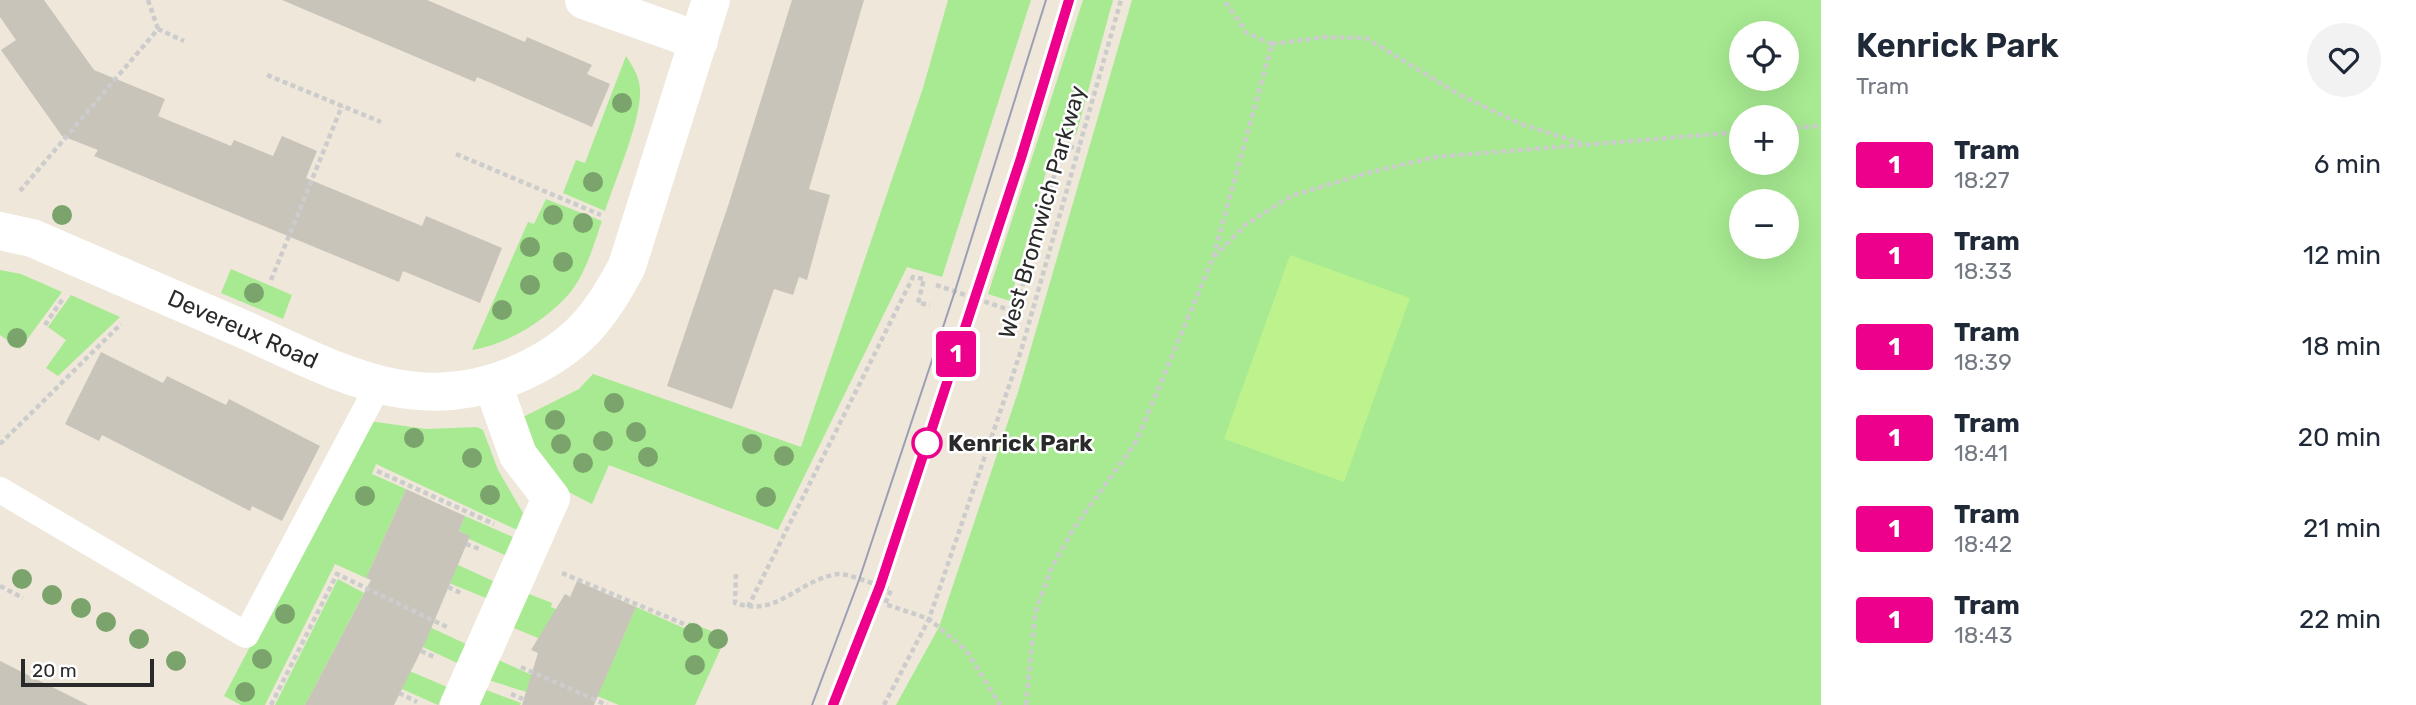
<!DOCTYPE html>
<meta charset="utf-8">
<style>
:root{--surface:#fff;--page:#f2f2f3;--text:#1f2937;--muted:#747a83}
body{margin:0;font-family:Rubik,sans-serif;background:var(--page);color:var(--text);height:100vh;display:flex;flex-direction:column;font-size:26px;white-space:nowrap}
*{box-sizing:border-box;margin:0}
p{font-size:23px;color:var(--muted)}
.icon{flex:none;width:38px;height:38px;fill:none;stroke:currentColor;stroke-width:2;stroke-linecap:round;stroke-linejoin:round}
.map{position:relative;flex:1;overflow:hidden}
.drawer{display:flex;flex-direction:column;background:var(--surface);width:595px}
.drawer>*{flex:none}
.badge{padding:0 14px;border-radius:5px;font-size:24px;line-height:46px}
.fabs{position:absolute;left:1729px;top:21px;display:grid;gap:14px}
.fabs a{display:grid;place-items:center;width:70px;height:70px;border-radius:50%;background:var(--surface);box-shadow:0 7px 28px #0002;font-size:35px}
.scale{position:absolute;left:21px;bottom:18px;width:133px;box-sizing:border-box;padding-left:7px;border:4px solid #2a2a2a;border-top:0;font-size:19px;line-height:24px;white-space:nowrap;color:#2a2a2a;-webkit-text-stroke:5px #fff;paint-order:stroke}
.map>.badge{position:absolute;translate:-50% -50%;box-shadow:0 0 0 4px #fff}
.round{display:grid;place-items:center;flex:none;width:74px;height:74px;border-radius:37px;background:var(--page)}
.head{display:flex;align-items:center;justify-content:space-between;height:119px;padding:0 35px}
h1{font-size:33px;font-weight:600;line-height:52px}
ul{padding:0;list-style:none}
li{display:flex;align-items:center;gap:21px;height:91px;padding:0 35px}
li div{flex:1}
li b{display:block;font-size:26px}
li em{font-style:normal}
li .badge{min-width:77px;font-weight:700;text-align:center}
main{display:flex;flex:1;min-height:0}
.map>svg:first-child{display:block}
.green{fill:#a7ea91;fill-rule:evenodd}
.pitch{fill:#bdf28c}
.building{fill:#c9c4ba}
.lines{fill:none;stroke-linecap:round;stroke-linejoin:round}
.path{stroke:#ccc;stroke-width:4.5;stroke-dasharray:5 3.5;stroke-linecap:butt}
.service{stroke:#fff;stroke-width:26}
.minor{stroke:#fff;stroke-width:38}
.tram{stroke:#9c9eb6;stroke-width:2}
.tree{fill:#7ba46d}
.line-casing{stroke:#fff;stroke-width:16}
.line{stroke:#ec008c;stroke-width:10}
.stop-dot{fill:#fff;stroke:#ec008c;stroke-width:3.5}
.labels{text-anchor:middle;stroke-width:5;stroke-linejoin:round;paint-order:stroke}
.street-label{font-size:23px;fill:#2a2a2a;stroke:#fff}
.stop-label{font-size:23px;font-weight:bold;fill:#2a2a2a;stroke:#fff;text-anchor:start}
</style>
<main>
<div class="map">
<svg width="1821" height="705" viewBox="0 0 1821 705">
<rect width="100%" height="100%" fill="#eee7da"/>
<g class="green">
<path d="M 948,0 L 1031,0 L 942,277 L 907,267 L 778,530 L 609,465 L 592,504 L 555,485 L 519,419 L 579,389 L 593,374 L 801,447 L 923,88 Z"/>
<path d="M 1083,0 L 1113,0 L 1076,135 L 1064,131 L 1056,136 L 1010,301 L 988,294 Z"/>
<path d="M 1132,0 L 1821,0 L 1821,705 L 896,705 L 939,627 L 1019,389 ZM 1741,33 L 1787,33 L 1787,79 L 1741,79 ZM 1741,117 L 1787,117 L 1787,163 L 1741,163 ZM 1741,201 L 1787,201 L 1787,247 L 1741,247 Z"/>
<path d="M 626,56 C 633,67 640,77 640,91 C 641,121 615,180 605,211 L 563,193 L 576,160 L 585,163 Z"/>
<path d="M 546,199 L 602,221 C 593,246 586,274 568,295 C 545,321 506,345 472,350 L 528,222 L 534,224 Z"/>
<path d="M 231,269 L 292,295 L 283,319 L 221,293 Z"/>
<path d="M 0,270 L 21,274 L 62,292 L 20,349 L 0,335 Z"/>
<path d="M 71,295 L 120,317 L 58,376 L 46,368 L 66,340 L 48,327 Z"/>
<path d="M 369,421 L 426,429 L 477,427 L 483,430 L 498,470 L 523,513 L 517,530 L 376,464 L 372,474 L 406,489 L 366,578 L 335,564 L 265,705 L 241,705 L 224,696 Z"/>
<path d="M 465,516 L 513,537 L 505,555 L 469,539 L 469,536 L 459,531 Z"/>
<path d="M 445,559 L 493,581 L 486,598 L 449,583 Z"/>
<path d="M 338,579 L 364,593 L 305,705 L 275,705 Z"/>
<path d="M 524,592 L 552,603 L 551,607 L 563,612 L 538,638 L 509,626 Z"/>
<path d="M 636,607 L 686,629 L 689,622 L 726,637 L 695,705 L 619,705 L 597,696 Z"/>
<path d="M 421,623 L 466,644 L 457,663 L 423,647 L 425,643 L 414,637 Z"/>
<path d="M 494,658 L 545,681 L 539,696 L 485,679 Z"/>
<path d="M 398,666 L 447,687 L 438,705 L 402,689 Z"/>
<path d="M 481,688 L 521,703 L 520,705 L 474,705 Z"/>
</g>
<path class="pitch" d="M 1290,255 L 1410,298 L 1344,482 L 1224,439 Z"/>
<g class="building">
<path d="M 0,0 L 44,0 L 94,70 L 165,99 L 158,116 L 231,146 L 234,140 L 273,156 L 282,136 L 317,151 L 306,178 L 422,226 L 426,216 L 502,248 L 480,303 L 403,271 L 399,282 L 94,156 L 98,150 L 62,136 L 1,50 L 16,40 L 0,17 Z"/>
<path d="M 282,0 L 427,0 L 525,42 L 527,37 L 592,65 L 587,74 L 610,84 L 592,127 L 477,77 L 475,82 Z"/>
<path d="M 792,0 L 864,0 L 809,189 L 830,195 L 807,280 L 799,277 L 793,295 L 774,289 L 732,409 L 667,386 L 729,203 Z"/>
<path d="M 101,352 L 163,383 L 167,376 L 226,405 L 229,399 L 320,446 L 282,521 L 252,506 L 250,511 L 102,435 L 99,441 L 65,424 Z"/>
<path d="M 406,489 L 465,516 L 459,531 L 470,536 L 425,643 L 394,705 L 305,705 L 371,580 L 366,578 Z"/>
<path d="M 577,581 L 636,607 L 594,705 L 522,705 L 538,653 L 531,650 L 565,594 L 570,597 Z"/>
<path d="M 0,661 L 88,705 L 0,705 Z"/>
</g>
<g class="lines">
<g class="path">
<path d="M 148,0 L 158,29"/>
<path d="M 1272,44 L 1325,37 L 1366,38 L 1460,95 L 1521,124 L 1581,143"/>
<path d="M 267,75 L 381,122"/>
<path d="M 1787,128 L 1821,126"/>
<path d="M 456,154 L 601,215"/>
<path d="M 20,191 L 158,29 L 184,41"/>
<path d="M 1214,257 L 1245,225 L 1291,196 L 1367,173 L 1435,157 L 1741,132"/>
<path d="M 271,280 L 342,106"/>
<path d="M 936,285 L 1015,312 L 1063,145 L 1080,149"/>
<path d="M 45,325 L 64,297"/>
<path d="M 0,444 L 121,324"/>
<path d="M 377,471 L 494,524"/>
<path d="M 466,544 L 482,550"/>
<path d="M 562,573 L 684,624"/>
<path d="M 736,574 L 735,603 C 778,618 797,580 838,574 C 848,573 879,586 891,590 L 885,604 L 929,619 L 966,650 L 1000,705"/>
<path d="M 0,586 L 23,598"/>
<path d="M 448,587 L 463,594"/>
<path d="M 748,607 L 913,277 L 924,279 L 918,303 L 930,305"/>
<path d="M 421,651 L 436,658"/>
<path d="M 521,667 L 607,705"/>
<path d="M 399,693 L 417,702"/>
<path d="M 511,694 L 523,699"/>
<path d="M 271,705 L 337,574 L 449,628"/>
<path d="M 884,705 L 929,619 L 1021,351 L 1121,0"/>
<path d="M 1026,705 L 1035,613 L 1051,569 L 1074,528 L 1136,442 L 1213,258 L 1272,44 L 1247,33 L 1224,0"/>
</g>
<path class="service" d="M 0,490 L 246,635 L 379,384"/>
<g class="minor">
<path d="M 584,0 L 699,41"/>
<path d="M 0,231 L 32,238 C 100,267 168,297 236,326 C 334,369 415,421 522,372 C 576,347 600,318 627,266 L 711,0"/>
<path d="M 459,705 L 551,498 L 518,455 L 493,385"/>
</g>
<g class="tram">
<path d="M 812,705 L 859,580 L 955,291 L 1046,0"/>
<path d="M 833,705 L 880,586 L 1021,158 L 1069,0"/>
</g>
</g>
<g class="tree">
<circle cx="622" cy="103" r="10"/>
<circle cx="593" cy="182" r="10"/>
<circle cx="62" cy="215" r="10"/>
<circle cx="553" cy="215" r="10"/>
<circle cx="583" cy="223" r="10"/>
<circle cx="530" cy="247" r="10"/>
<circle cx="563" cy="262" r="10"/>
<circle cx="530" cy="285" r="10"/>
<circle cx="254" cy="293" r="10"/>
<circle cx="502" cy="310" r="10"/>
<circle cx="17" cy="338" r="10"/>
<circle cx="614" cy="403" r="10"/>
<circle cx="555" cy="420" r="10"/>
<circle cx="636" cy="432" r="10"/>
<circle cx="414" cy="438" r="10"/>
<circle cx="603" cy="441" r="10"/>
<circle cx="561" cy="444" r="10"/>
<circle cx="752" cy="444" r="10"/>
<circle cx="784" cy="456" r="10"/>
<circle cx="648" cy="457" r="10"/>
<circle cx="472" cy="458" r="10"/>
<circle cx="583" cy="463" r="10"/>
<circle cx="490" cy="495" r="10"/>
<circle cx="365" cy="496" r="10"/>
<circle cx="766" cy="497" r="10"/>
<circle cx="22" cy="579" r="10"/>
<circle cx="52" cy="595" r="10"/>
<circle cx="81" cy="608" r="10"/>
<circle cx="285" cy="614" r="10"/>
<circle cx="106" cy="622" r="10"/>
<circle cx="693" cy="633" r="10"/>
<circle cx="139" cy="639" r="10"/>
<circle cx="718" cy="639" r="10"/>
<circle cx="262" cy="659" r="10"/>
<circle cx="176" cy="661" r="10"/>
<circle cx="695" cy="665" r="10"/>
<circle cx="245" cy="692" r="10"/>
</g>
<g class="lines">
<defs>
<path id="line" d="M 833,705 L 880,586 L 1021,158 L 1069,0"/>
</defs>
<use href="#line" class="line-casing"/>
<use href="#line" class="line"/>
</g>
<circle class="stop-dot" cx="927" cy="443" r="14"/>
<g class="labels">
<g class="street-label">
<text transform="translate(1042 212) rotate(-74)" y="8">West Bromwich Parkway</text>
<text transform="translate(243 329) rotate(24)" y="8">Devereux Road</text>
</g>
<g class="stop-label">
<text x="948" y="451">Kenrick Park</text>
</g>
</g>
</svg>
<div class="fabs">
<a><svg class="icon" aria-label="locate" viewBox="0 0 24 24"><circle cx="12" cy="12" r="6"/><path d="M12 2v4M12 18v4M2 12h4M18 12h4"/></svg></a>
<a>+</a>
<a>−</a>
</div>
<div class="scale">20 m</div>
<b class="badge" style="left:956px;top:354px;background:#ec008c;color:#fff">1</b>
</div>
<section class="drawer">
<div class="head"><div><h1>Kenrick Park</h1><p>Tram</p></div><a class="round"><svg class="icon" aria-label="heart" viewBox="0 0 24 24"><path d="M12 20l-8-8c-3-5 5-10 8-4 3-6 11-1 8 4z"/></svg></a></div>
<ul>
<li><span class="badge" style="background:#ec008c;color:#fff">1</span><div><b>Tram</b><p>18:27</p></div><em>6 min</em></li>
<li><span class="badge" style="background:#ec008c;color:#fff">1</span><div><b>Tram</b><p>18:33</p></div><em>12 min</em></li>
<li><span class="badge" style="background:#ec008c;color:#fff">1</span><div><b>Tram</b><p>18:39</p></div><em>18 min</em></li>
<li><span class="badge" style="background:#ec008c;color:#fff">1</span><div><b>Tram</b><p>18:41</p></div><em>20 min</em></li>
<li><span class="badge" style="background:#ec008c;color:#fff">1</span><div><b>Tram</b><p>18:42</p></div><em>21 min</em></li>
<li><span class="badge" style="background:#ec008c;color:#fff">1</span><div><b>Tram</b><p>18:43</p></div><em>22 min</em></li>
</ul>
</section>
</main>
